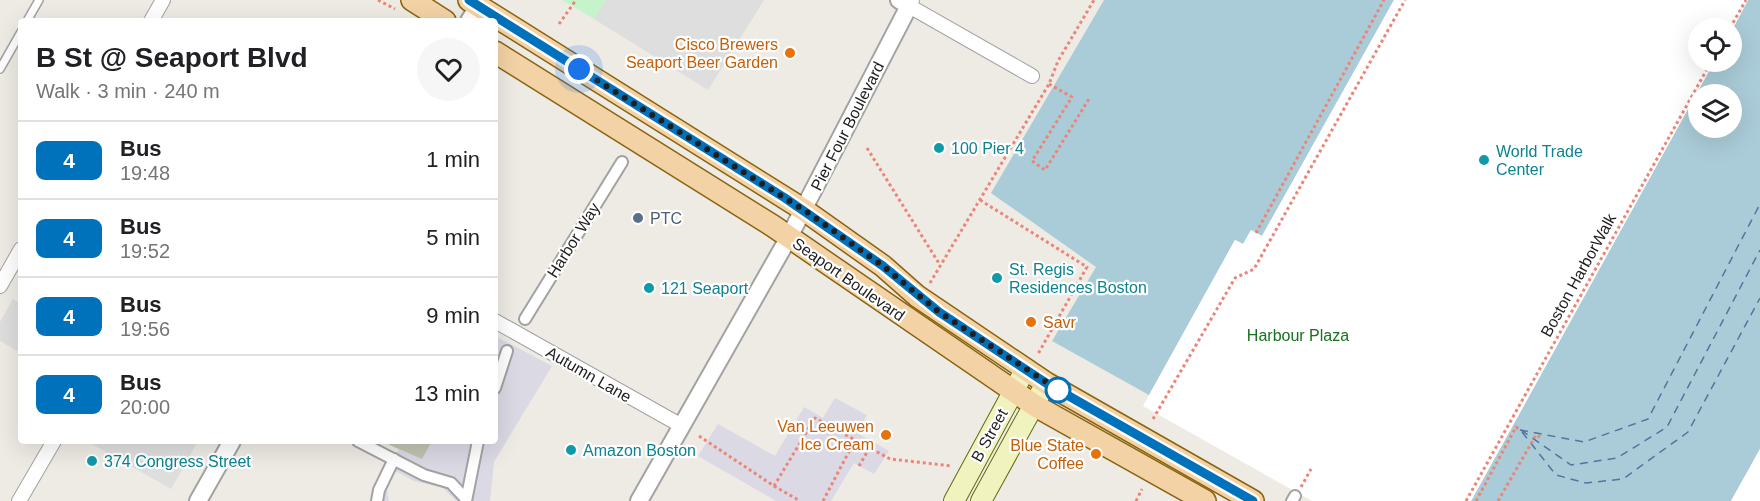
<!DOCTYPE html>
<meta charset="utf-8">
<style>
:root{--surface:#fff;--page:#f6f6f6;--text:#202124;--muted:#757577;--line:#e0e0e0}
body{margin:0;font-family:Helvetica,sans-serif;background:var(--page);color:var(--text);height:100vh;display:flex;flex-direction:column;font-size:22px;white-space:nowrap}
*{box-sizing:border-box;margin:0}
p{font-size:20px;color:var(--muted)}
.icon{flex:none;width:33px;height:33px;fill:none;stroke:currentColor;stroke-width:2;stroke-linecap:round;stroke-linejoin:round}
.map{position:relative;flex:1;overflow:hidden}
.details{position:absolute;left:18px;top:18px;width:480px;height:426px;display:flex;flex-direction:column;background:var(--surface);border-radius:6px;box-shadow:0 6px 24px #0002}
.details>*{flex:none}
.badge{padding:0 12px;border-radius:9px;font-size:21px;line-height:39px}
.controls{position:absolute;left:1688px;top:18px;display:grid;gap:12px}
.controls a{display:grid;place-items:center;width:54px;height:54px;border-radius:50%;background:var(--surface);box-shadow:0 6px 24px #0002;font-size:30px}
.you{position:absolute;width:30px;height:30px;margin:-15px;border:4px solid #fff;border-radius:50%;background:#1a73e8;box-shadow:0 0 0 9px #1a73e833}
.map>.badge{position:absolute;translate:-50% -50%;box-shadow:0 0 0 3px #fff}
.round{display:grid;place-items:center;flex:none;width:63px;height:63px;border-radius:32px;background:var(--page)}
.summary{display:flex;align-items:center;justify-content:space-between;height:102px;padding:0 18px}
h1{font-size:28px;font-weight:600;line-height:45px}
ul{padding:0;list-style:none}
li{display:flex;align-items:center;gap:18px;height:78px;padding:0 18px;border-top:2px solid var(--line)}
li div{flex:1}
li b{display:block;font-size:22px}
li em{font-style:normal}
li .badge{min-width:66px;font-weight:700;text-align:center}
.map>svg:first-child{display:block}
.construction{fill:#c2c2b1}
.park{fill:#c6f4ca}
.parking{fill:#dedede}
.plaza{fill:#dad9e4}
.water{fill:#aaccd8;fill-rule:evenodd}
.pier{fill:#fff}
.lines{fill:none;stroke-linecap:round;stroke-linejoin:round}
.ferry{stroke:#50769e;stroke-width:1.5;stroke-dasharray:8 6;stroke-linecap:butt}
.service-casing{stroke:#a2a2a2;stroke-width:10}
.pedestrian-casing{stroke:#a2a2a2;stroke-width:14}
.minor-casing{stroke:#a2a2a2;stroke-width:16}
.tertiary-casing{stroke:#a2a2a2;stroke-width:20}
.secondary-casing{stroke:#606b0f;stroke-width:22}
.primary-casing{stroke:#8a630e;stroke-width:24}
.path{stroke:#ec8578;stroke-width:3;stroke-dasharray:3 3;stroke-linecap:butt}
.service{stroke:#fff;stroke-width:7}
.pedestrian{stroke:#fff;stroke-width:10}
.minor{stroke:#fff;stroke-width:14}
.tertiary{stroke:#fff;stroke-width:16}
.secondary{stroke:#f0f3be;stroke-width:20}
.primary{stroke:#f3d3a5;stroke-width:21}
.path-bridge{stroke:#ec8578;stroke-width:3;stroke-dasharray:3 3;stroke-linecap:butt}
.line-casing{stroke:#fff;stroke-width:14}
.line{stroke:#0072bc;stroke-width:9}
.walk{stroke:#1e1e1e;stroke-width:6;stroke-dasharray:0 10.8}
.food-dot{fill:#e8710a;stroke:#fff;stroke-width:2}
.culture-dot{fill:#0f9aa8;stroke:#fff;stroke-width:2}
.service-dot{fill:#5c6f8a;stroke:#fff;stroke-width:2}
.stop-dot{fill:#fff;stroke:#0072bc;stroke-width:3}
.labels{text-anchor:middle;stroke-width:4.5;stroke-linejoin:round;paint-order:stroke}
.food-label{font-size:16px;fill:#c56008;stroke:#fff;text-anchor:end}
.street-label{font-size:16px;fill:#1e1e1e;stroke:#fff}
.culture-label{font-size:16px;fill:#0d838f;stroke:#fff;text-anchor:start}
.service-label{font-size:16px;fill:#4e5e75;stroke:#fff;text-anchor:start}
.park-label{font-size:16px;fill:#16721f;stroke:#fff}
</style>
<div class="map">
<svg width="1760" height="501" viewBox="0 0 1760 501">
<rect width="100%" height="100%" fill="#eeebe5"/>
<path class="construction" d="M 381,441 L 433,441 L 423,460 Z"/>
<path class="park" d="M 562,0 L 606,0 L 594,19 Z"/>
<g class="parking">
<path d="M 606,0 L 764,0 L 708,90 L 594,19 Z"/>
<path d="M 13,299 L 21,304 L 21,353 L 0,341 L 0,322 Z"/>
<path d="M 87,441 L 198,441 L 171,489 Z"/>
</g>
<g class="plaza">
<path d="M 495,336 L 552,366 L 494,462 L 490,501 L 456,501 L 443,488 L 414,481 L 397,472 L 391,474 L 386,485 L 389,501 L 374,501 L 399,449 L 422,459 L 432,441 L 495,441 Z"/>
<path d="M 835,398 L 867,415 L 857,433 L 889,451 L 874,474 L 854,463 L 831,501 L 776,501 L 698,456 L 718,424 L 775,456 L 804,407 L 823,418 Z"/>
</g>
<g class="water">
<path d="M 1104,0 L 1394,0 L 1262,236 L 1251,230 L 1243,244 L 1235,240 L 1149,395 L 1052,341 L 1096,267 L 991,193 Z"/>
<path d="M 1748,0 L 1760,0 L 1760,449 L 1731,501 L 1471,501 L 1714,62 L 1731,62 L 1731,32 ZM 1698,94 L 1731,94 L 1731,128 L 1698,128 Z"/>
</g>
<g class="pier">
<path d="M 1394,0 L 1748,0 L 1731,32 L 1731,28 L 1698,28 L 1698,62 L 1714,62 L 1471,501 L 1312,501 L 1143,406 L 1235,240 L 1243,244 L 1251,230 L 1262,236 Z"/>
<path d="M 1760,449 L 1760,501 L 1731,501 Z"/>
</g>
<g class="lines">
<g class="ferry">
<path d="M 1520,430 L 1584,442 L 1648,419 L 1760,204"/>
<path d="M 1521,430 L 1571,465 L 1617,458 L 1667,427 L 1760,250"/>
<path d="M 1522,432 L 1556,475 L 1586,483 L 1623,479 L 1688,432 L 1760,298"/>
</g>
<defs>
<g id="service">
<path d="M 27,21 L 39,0"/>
<path d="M 0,69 L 21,32"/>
</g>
<g id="pedestrian">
<path d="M 525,319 L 622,162"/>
<path d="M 495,388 L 507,351"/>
<path d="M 358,441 L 424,475 L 451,483 L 466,499"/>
<path d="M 377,501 L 379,490 L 394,459"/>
<path d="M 466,501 L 478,441"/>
<path d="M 1292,501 L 1295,496"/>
</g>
<g id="minor">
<path d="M 912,0 L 909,6 L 1032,76"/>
<path d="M 151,21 L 163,0"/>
<path d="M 0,286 L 21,249"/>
<path d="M 495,321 L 682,426"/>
<path d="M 19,501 L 54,441"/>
</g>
<g id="tertiary">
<path d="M 469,21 L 478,6"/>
<path d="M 198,501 L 232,441"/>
<path d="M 639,501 L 789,237 L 909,6 L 899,0"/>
</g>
<g id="secondary">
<path d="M 954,501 L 1025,370"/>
<path d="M 981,501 L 1046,383"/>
</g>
<g id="primary">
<path d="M 412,0 L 445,21"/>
<path d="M 469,0 L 804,210 L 883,266 L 917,296 L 1046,383 L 1253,501"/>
<path d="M 495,52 L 773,226 L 1034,405 L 1205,501"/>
</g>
</defs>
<use href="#service" class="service-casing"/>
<use href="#pedestrian" class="pedestrian-casing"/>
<use href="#minor" class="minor-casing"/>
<use href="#tertiary" class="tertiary-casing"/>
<use href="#secondary" class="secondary-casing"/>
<use href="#primary" class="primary-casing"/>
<g class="path">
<path d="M 378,0 L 395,9"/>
<path d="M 559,24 L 576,0"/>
<path d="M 1730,28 L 1746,0"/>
<path d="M 1049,84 L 1072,97 L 1032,161 L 1045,170 L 1089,99"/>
<path d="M 867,148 L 940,265"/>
<path d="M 980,200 L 1087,267 L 1038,354"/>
<path d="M 1256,233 L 1384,0"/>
<path d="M 930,283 L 1049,84 L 1058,61 L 1094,0"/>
<path d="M 1153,419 L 1235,278 L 1254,269 L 1405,0"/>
<path d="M 699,436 L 774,486 L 815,418 L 890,459 L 952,466"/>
<path d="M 774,486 L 800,501"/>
<path d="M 1301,487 L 1311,469"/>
<path d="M 823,501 L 855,440"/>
<path d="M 1136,501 L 1142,489"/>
<path d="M 1466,501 L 1711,62"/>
<path d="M 1476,501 L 1516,427 L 1520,430"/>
<path d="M 1498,501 L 1536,435 L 1540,437"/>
</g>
<use href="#service" class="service"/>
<use href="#pedestrian" class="pedestrian"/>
<use href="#minor" class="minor"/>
<use href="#tertiary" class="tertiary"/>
<use href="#secondary" class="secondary"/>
<use href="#primary" class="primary"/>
<path class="path-bridge" d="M 859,466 L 873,442"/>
</g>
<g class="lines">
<defs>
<path id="line" d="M 469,0 L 785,198 L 883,266 L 939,312 L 1046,383 L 1253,501"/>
</defs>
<use href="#line" class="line-casing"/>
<use href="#line" class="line"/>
<path class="walk" d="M 579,69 L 804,210 L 883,266 L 939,312 L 1066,395 L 1058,390"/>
</g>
<g class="food-dot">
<circle cx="790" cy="53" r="6"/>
<circle cx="1031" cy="322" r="6"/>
<circle cx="886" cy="435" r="6"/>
<circle cx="1096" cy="454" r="6"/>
</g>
<g class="culture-dot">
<circle cx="939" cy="148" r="6"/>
<circle cx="1484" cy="160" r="6"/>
<circle cx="997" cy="278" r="6"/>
<circle cx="649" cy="288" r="6"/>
<circle cx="571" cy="450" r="6"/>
<circle cx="92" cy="461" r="6"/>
</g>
<circle class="service-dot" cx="638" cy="218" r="6"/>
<circle class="stop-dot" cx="1058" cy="390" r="12"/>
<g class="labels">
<g class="food-label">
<text x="778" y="50">Cisco Brewers<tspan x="778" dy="18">Seaport Beer Garden</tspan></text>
<text x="1043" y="328" text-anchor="start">Savr</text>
<text x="874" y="432">Van Leeuwen<tspan x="874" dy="18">Ice Cream</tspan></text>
<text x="1084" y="451">Blue State<tspan x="1084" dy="18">Coffee</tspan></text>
</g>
<g class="street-label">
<text transform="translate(847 126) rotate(-63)" y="6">Pier Four Boulevard</text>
<text transform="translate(573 240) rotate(-58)" y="6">Harbor Way</text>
<text transform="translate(1578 275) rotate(-61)" y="6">Boston HarborWalk</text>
<text transform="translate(849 279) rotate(35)" y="6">Seaport Boulevard</text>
<text transform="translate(589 374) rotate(30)" y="6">Autumn Lane</text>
<text transform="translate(989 435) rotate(-61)" y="6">B Street</text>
</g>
<g class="culture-label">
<text x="951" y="154">100 Pier 4</text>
<text x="1496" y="157">World Trade<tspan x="1496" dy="18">Center</tspan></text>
<text x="1009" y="275">St. Regis<tspan x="1009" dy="18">Residences Boston</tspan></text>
<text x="661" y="294">121 Seaport</text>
<text x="583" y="456">Amazon Boston</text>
<text x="104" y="467">374 Congress Street</text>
</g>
<g class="service-label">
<text x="650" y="224">PTC</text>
</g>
<g class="park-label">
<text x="1298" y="341">Harbour Plaza</text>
</g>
</g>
</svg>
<div class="controls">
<a><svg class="icon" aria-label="locate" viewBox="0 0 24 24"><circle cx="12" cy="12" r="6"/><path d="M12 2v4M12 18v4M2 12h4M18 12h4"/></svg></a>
<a><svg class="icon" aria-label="layers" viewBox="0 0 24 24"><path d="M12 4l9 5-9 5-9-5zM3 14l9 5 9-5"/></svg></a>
</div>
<div class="you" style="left:579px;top:69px"></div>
<section class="details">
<div class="summary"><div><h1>B St @ Seaport Blvd</h1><p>Walk · 3 min · 240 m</p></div><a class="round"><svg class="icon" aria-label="heart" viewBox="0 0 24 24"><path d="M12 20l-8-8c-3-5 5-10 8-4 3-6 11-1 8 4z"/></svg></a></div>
<ul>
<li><span class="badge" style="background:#0072bc;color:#fff">4</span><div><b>Bus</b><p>19:48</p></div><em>1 min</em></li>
<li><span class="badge" style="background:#0072bc;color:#fff">4</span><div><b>Bus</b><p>19:52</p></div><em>5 min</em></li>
<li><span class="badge" style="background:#0072bc;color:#fff">4</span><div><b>Bus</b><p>19:56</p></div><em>9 min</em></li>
<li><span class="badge" style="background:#0072bc;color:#fff">4</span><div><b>Bus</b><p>20:00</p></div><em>13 min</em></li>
</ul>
</section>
</div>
